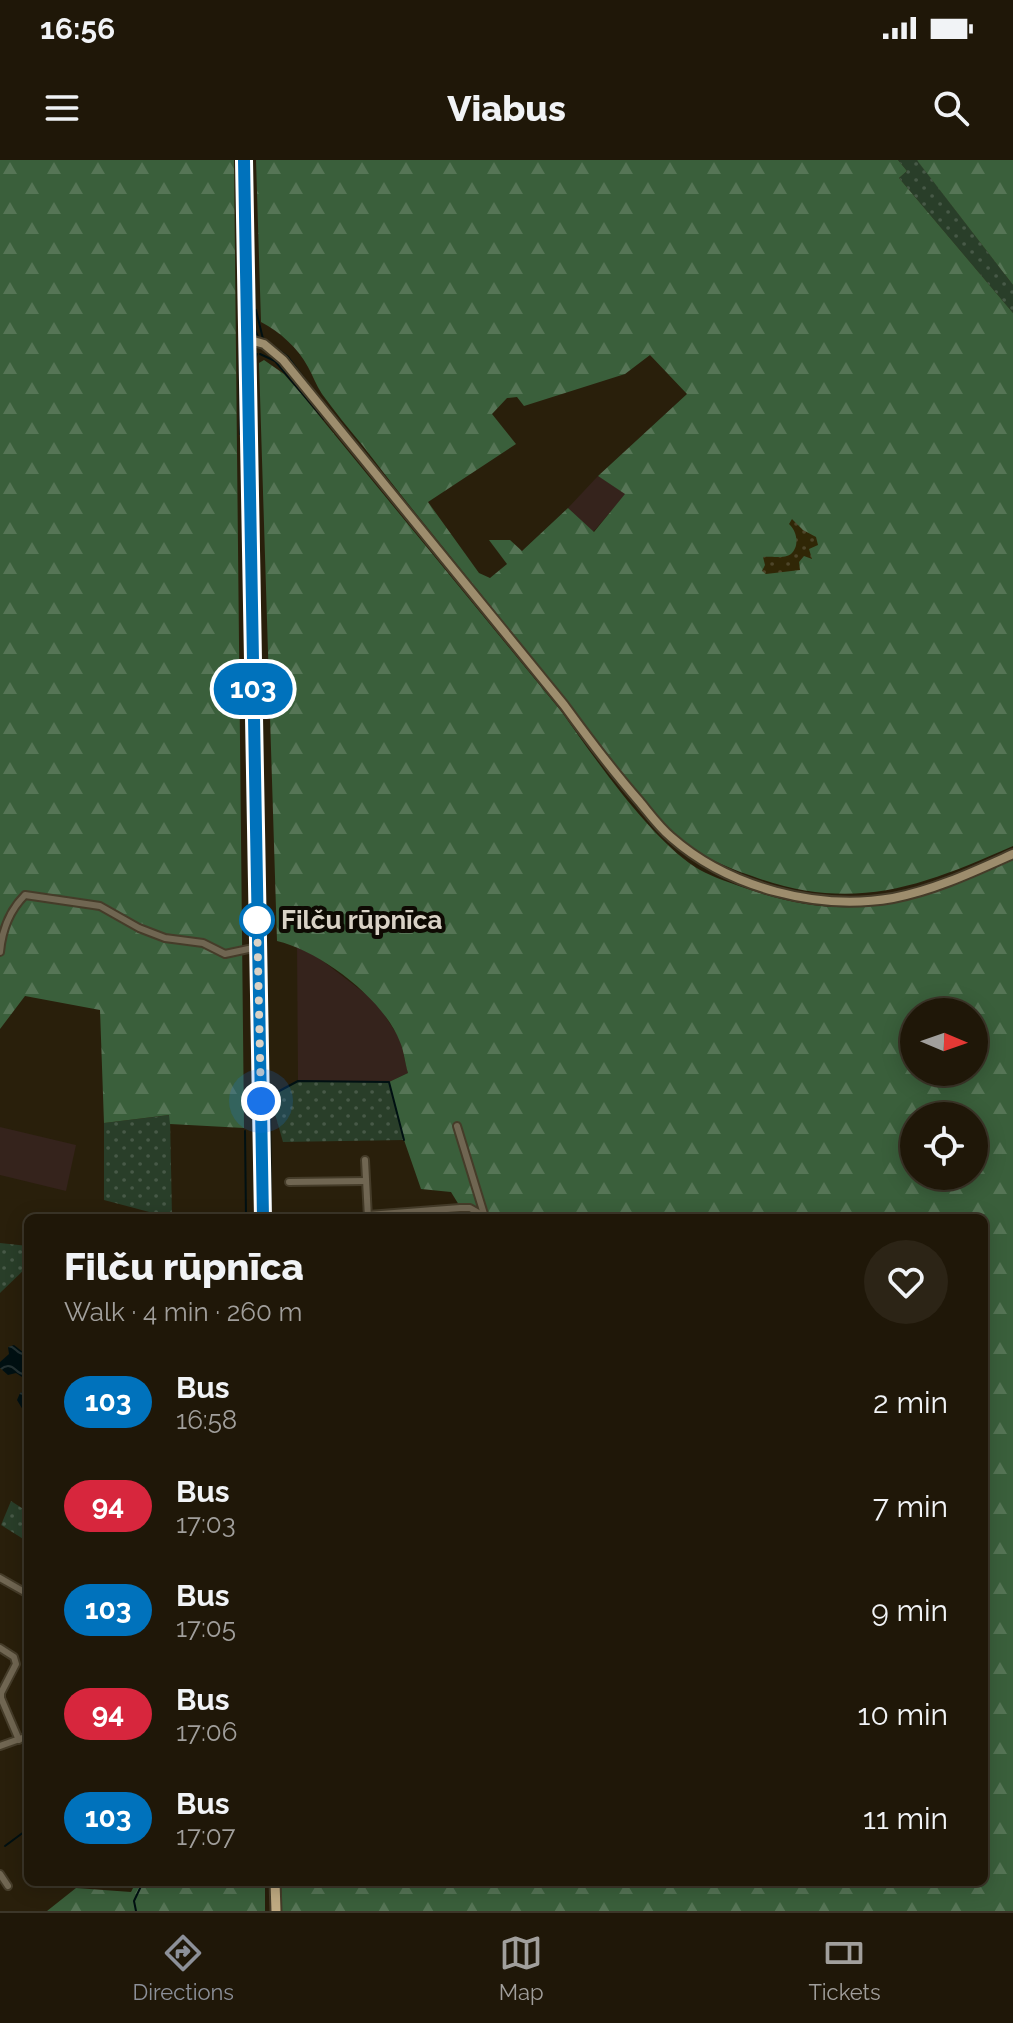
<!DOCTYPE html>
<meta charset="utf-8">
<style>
:root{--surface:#1f1708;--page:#2c2416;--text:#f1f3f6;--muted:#a19f9c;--line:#3c3629;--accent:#8c9099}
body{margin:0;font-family:Raleway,sans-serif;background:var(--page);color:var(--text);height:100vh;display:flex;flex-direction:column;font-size:30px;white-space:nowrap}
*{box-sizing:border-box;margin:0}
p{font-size:26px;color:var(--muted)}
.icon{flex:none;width:44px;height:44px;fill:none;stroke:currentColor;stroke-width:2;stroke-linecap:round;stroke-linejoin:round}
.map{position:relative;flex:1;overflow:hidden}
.panel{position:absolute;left:24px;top:1054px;width:964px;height:672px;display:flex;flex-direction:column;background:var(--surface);border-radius:12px;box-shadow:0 4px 20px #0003,0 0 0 2px var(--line)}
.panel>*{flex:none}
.badge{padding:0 16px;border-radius:26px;font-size:28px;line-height:52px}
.needle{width:52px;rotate:92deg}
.controls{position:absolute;left:900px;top:838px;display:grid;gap:16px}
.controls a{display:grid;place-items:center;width:88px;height:88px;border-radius:50%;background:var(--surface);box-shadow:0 4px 20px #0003,0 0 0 2px var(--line);font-size:40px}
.you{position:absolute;width:40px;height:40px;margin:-20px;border:6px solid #fff;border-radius:50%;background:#1a73e8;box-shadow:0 0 0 12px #1a73e833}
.map>.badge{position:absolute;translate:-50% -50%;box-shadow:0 0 0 4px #fff}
.round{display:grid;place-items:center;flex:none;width:84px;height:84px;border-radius:42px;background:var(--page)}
.overview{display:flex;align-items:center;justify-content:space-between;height:136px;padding:0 40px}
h1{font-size:38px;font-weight:800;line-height:60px}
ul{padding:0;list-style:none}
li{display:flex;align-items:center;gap:24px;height:104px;padding:0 40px}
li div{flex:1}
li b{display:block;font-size:30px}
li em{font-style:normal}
li .badge{min-width:88px;font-weight:700;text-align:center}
.status{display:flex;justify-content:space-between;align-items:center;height:56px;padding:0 40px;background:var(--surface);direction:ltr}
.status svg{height:22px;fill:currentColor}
header{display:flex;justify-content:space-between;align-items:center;height:104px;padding:0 40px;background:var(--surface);font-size:36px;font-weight:800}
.menu{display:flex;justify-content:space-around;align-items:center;height:112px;border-top:2px solid var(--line);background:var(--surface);font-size:22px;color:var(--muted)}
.menu a{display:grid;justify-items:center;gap:4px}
.menu .selected{color:var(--accent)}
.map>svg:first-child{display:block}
.industrial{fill:#35231c}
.grass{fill:url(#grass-dots)}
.forest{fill:url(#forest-firs);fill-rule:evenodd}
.sand{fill:url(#sand-dots)}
.water{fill:url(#water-waves)}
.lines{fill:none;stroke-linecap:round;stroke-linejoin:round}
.stream{stroke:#001012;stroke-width:2}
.minor-casing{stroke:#453c29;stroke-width:10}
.secondary-casing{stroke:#453c29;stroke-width:12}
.primary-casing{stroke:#453c29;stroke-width:13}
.minor{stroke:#706652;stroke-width:6}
.secondary{stroke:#9d8d6d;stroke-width:8}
.primary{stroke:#c0ab82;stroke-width:9}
.line-casing{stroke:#fff;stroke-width:18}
.line{stroke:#0072bc;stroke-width:12}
.walk{stroke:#d9d2c6;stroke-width:8;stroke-dasharray:0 14.4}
.stop-dot{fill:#fff;stroke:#0072bc;stroke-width:4}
.labels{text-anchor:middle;stroke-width:8;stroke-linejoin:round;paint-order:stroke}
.stop-label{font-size:26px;font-weight:bold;fill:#d9d2c6;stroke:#0e0a03;text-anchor:start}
</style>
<div class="status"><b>16:56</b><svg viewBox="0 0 49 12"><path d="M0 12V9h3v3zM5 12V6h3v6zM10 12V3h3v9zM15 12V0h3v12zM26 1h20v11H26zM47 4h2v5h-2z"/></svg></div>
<header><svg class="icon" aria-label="menu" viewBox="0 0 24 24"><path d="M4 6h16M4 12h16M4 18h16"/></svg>Viabus<svg class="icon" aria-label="search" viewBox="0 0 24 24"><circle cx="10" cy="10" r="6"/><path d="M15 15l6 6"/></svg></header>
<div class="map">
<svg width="1013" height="1751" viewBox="0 0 1013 1751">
<defs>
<pattern id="grass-dots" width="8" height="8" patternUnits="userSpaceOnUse" patternTransform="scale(2)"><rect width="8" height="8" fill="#293e29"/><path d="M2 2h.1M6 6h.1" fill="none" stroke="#475947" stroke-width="1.8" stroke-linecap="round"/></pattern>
<pattern id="forest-firs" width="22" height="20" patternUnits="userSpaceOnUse" patternTransform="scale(2)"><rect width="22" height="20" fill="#3a5f3b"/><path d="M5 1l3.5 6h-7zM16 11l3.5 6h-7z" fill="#567556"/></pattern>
<pattern id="sand-dots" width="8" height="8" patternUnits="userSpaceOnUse" patternTransform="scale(2)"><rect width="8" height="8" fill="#302706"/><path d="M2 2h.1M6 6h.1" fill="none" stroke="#4d4529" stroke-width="1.8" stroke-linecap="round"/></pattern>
<pattern id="water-waves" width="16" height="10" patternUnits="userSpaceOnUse" patternTransform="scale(2)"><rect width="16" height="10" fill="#001012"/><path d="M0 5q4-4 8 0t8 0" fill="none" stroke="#253233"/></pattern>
</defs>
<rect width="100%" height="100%" fill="#291f0b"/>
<g class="industrial">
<path d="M 598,316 L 626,334 L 593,372 L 568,348 Z"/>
<path d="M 297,786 L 319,798 L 376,842 L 400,879 L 408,913 L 389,922 L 298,921 Z"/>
<path d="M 0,967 L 76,985 L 66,1031 L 0,1015 Z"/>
</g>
<g class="grass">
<path d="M 898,0 L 917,0 L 1013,125 L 1013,153 L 899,18 L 907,11 Z"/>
<path d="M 298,921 L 389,922 L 404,980 L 283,982 L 270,936 Z"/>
<path d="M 170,955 L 172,1058 L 104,1040 L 104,963 Z"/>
<path d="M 0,1083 L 28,1086 L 28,1106 L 0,1133 Z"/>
<path d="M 11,1341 L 28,1352 L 28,1382 L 1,1365 Z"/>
</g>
<g class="forest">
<path d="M 0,0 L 234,0 L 244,968 L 170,964 L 169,955 L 104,963 L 100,850 L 25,836 L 0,869 Z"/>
<path d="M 256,0 L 898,0 L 907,11 L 899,18 L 1013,153 L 1013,686 C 920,727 853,753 752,716 C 722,706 696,694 674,673 C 631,632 599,582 563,537 C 497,452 428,371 363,286 C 349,269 335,252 322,234 C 316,225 313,216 308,207 C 298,188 280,172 261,162 ZM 650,195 L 687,234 L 598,316 L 625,334 L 594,372 L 568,348 L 522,391 L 510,380 L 489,380 L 507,404 L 490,418 L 479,413 L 428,342 L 516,284 L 492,254 L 507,238 L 517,237 L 524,246 L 625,214 Z"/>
<path d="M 917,0 L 1013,0 L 1013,125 L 919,3 Z"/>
<path d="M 264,200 L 284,214 L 303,236 L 561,551 C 594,597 648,676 695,707 C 708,715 725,721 739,726 C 797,747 852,755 911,738 C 946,729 980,712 1013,698 L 1013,1751 L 282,1751 L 281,1722 L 984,1722 L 984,1058 L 467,1058 L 451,1032 L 421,1029 L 404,980 L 389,922 L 408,913 C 405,903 404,891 400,882 C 384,839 320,791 277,781 L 259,203 ZM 914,852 L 974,852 L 974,912 L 914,912 ZM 914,956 L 974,956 L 974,1016 L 914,1016 Z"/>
<path d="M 136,1722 L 265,1722 L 265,1751 L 47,1751 L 76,1728 L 131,1732 Z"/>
</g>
<path class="sand" d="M 792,359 L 803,370 L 816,377 L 818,385 L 809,389 L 812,399 L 804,396 L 799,402 L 800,410 L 766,414 L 762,411 L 765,405 L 763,397 C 770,396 785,399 791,394 C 800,386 797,371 789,364 Z"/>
<path class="water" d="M 14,1185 L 28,1196 L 28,1252 L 23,1250 L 17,1240 L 20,1233 L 28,1229 L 22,1217 L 16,1213 L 8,1215 L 0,1208 L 0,1202 L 9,1194 L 8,1187 Z"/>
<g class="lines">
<g class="stream">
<path d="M 239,149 L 240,274"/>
<path d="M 256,150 L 263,179"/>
<path d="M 253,165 L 258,177"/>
<path d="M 263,178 L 288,197 L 317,235"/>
<path d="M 260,194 L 275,201 L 324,259"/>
<path d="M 255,199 L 257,194"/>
<path d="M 255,293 L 255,202"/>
<path d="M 245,971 L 246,1058"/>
<path d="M 271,1058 L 270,936 L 298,921 L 389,922 L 404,980"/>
<path d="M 5,1686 L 28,1669"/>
<path d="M 136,1751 L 134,1741 L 143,1722"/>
</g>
<defs>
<g id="minor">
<path d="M 0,792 C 2,771 10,750 25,735 L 100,746 L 139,768 L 165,778 L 203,783 L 225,794 L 258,787"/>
<path d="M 457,966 L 484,1054"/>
<path d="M 365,1000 L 368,1058"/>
<path d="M 289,1022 L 366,1021"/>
<path d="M 368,1055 L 460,1048 L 470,1048 L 484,1056"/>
<path d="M 0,1418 L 28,1434"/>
<path d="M 0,1488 L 14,1497 L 16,1504 L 1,1533 L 1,1538 L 19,1580"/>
<path d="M 0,1586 L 28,1576"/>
<path d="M 0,1714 L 8,1726"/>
</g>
<path id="secondary" d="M 247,179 L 264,184 L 283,200 L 564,545 C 588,578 612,610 639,641 C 649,653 659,667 671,677 C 729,728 818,751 893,738 C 935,730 975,711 1013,694"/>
<g id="primary">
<path d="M 244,0 L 263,1058"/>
<path d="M 275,1722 L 276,1751"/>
</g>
</defs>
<use href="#minor" class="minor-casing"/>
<use href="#secondary" class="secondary-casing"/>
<use href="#primary" class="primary-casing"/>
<use href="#minor" class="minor"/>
<use href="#secondary" class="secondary"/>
<use href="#primary" class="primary"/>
</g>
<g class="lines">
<defs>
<path id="line" d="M 244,0 L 263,1058"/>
</defs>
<use href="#line" class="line-casing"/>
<use href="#line" class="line"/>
<path class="walk" d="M 257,760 L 257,757 L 261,941"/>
</g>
<circle class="stop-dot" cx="257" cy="760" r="16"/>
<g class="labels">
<g class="stop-label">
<text x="281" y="769">Filču rūpnīca</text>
</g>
</g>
</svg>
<div class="controls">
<a><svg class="needle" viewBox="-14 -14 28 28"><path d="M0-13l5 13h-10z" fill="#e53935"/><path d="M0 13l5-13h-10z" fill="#a19f9c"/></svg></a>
<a><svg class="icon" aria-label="locate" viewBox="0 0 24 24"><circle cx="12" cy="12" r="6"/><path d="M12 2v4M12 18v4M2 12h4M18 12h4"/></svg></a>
</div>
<div class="you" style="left:261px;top:941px"></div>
<b class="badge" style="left:253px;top:529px;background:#0072bc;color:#fff">103</b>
<section class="panel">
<div class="overview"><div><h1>Filču rūpnīca</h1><p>Walk · 4 min · 260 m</p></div><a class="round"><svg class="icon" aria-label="heart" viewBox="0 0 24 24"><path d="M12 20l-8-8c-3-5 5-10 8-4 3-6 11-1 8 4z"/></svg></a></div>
<ul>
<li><span class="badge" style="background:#0072bc;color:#fff">103</span><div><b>Bus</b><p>16:58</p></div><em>2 min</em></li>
<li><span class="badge" style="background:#d7263d;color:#fff">94</span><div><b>Bus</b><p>17:03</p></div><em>7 min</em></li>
<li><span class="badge" style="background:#0072bc;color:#fff">103</span><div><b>Bus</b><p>17:05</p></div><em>9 min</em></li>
<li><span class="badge" style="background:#d7263d;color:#fff">94</span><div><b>Bus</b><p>17:06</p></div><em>10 min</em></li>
<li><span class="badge" style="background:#0072bc;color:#fff">103</span><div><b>Bus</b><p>17:07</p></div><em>11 min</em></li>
</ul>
</section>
</div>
<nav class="menu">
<a class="selected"><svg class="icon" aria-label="directions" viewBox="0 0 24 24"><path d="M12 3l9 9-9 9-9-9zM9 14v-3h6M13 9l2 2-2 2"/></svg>Directions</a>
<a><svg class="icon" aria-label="map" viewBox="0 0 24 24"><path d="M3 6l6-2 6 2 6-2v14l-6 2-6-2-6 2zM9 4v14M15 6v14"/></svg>Map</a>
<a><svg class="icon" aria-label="tickets" viewBox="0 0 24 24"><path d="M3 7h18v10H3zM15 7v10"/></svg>Tickets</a>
</nav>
